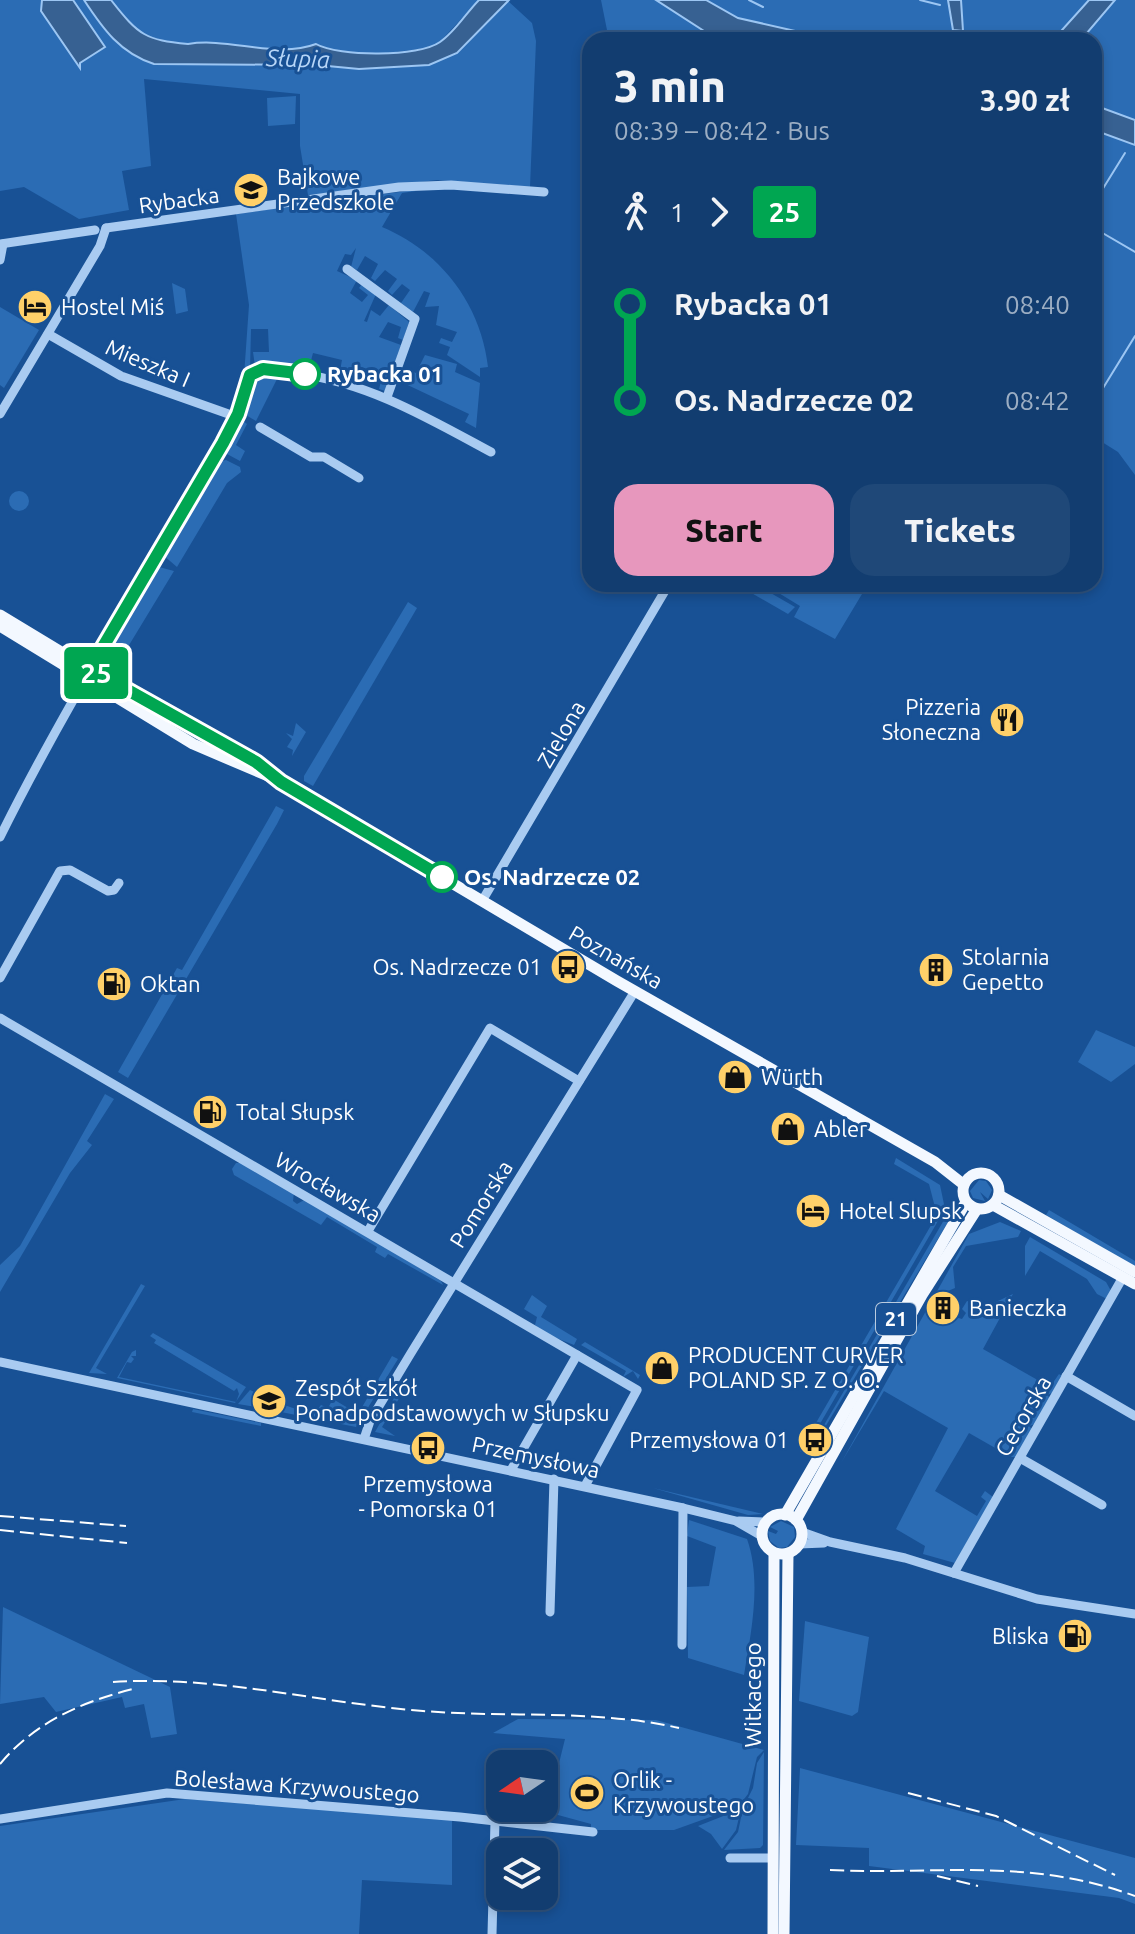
<!DOCTYPE html>
<meta charset="utf-8">
<style>
:root{--surface:#123d70;--page:#1f4878;--text:#f1f3f6;--muted:#9caec3;--line:#315683;--accent:#e797bd}
body{margin:0;font-family:Ubuntu,sans-serif;background:var(--page);color:var(--text);height:100vh;display:flex;flex-direction:column;font-size:30px;white-space:nowrap}
*{box-sizing:border-box;margin:0}
p{font-size:26px;color:var(--muted)}
.icon{flex:none;width:44px;height:44px;fill:none;stroke:currentColor;stroke-width:2;stroke-linecap:round;stroke-linejoin:round}
.map{position:relative;flex:1;overflow:hidden}
.side{position:absolute;left:582px;top:32px;width:520px;height:560px;display:flex;flex-direction:column;background:var(--surface);border-radius:24px;box-shadow:0 4px 12px #0003,0 0 0 2px var(--line)}
.side>*{flex:none}
.badge{padding:0 16px;border-radius:6px;font-size:28px;line-height:52px}
.needle{width:52px;rotate:257deg}
.tools{position:absolute;left:486px;top:1750px;display:grid;gap:16px}
.tools a{display:grid;place-items:center;width:72px;height:72px;border-radius:16px;background:var(--surface);box-shadow:0 4px 12px #0003,0 0 0 2px var(--line);font-size:40px}
.map>.badge{position:absolute;translate:-50% -50%;box-shadow:0 0 0 4px #fff}
.legs{display:flex;align-items:center;gap:12px;height:88px;padding:0 32px;font-size:26px}
.legs p{margin-inline-start:auto}
.head{display:flex;align-items:center;justify-content:space-between;height:136px;padding:0 32px}
h1{font-size:44px;font-weight:800;line-height:60px}
.cta{display:flex;gap:16px;margin-top:auto;padding:16px 32px}
.cta a{flex:1;height:92px;border-radius:24px;background:var(--accent);color:#111;font-size:32px;font-weight:800;line-height:92px;text-align:center}
.cta a+a{background:var(--page);color:var(--text)}
ul{padding:0 32px;list-style:none}
li{display:flex;align-items:center;gap:28px;height:96px;font-size:30px}
li i{display:grid;place-items:center;width:12px;height:100%;margin:0 10px;background:currentColor}
li i::after{content:'';width:20px;height:20px;margin:-10px;border:6px solid;border-radius:50%;background:var(--surface)}
li p{margin-inline-start:auto}
li:first-child i{background:linear-gradient(#0000 50%,currentColor 0)}
li:last-child i{background:linear-gradient(currentColor 50%,#0000 0)}
.map>svg:first-child{display:block}
.green{fill:#2b6cb4}
.water{fill:#376192;stroke:#9cc6f3;stroke-width:2}
.lines{fill:none;stroke-linecap:round;stroke-linejoin:round}
.stream{stroke:#9cc6f3;stroke-width:2}
.minor{stroke:#a9cbf1;stroke-width:9}
.major{stroke:#f3f8ff;stroke-width:11}
.rail{stroke:#fff;stroke-width:2;stroke-dasharray:14 6;stroke-linecap:butt}
.line-1-casing{stroke:#fff;stroke-width:18}
.line-1{stroke:#00a651;stroke-width:12}
.stop-1-dot{fill:#fff;stroke:#00a651;stroke-width:4}
.labels{text-anchor:middle;stroke-width:6;stroke-linejoin:round;paint-order:stroke}
.shield{fill:#185195;stroke:#bacbdf;stroke-width:2}
.shield-label{font-size:20px;font-weight:bold;fill:#fff}
.poi-label{font-size:22px;fill:#fff;stroke:#185195;text-anchor:start}
.street-label{font-size:22px;fill:#fff;stroke:#185195}
.stop-label{font-size:22px;font-weight:bold;fill:#fff;stroke:#185195;text-anchor:start}
.water-label{font-size:24px;font-style:italic;fill:#b6d5f7;stroke:#185195}
</style>
<div class="map">
<svg width="1135" height="1934" viewBox="0 0 1135 1934">
<rect width="100%" height="100%" fill="#185195"/>
<g class="green">
<path d="M 0,0 L 84,0 C 103,29 121,53 154,64 L 412,67 L 457,53 L 508,1 L 532,23 L 536,41 L 530,187 L 437,180 L 308,195 L 300,146 L 300,94 L 144,79 L 151,166 L 122,171 L 129,210 L 79,219 L 24,187 L 0,191 Z"/>
<path d="M 109,0 L 479,0 L 435,47 C 400,51 349,62 316,44 L 308,48 L 277,50 L 160,43 L 137,32 Z"/>
<path d="M 601,0 L 656,0 L 718,40 L 609,40 Z"/>
<path d="M 706,0 L 1135,0 L 1135,120 L 1094,105 L 1094,40 L 835,40 L 737,18 Z"/>
<path d="M 296,96 L 295,124 L 268,126 L 267,98 Z"/>
<path d="M 1094,130 L 1135,145 L 1135,475 L 1118,452 L 1094,437 Z"/>
<path d="M 414,190 L 416,191 L 402,193 L 382,227 C 440,251 481,304 488,367 L 480,368 L 480,377 L 447,355 L 450,347 L 439,343 L 441,338 L 452,342 L 457,332 L 436,325 L 439,306 L 425,307 L 430,293 L 424,291 L 413,312 L 401,303 L 410,290 L 402,284 L 392,295 L 388,291 L 397,279 L 385,270 L 375,281 L 371,278 L 378,264 L 365,256 L 357,270 L 351,267 L 356,248 L 351,255 L 345,254 L 337,271 L 357,280 L 350,293 L 362,302 L 368,295 L 359,288 L 362,284 L 376,294 L 364,321 L 367,322 L 371,310 L 380,316 L 389,305 L 409,322 L 403,340 L 398,338 L 401,327 L 388,322 L 379,337 L 401,345 L 385,391 L 379,389 L 383,374 L 355,365 L 350,379 L 339,376 L 342,360 L 313,353 L 309,368 L 302,367 L 301,371 L 255,366 L 253,352 L 269,352 L 268,329 L 251,329 L 250,370 L 244,376 L 249,305 L 236,214 Z"/>
<path d="M 172,283 L 185,289 L 188,311 L 176,314 Z"/>
<path d="M 0,307 L 39,330 L 4,388 L 0,385 Z"/>
<path d="M 425,355 L 457,364 L 455,372 L 480,383 L 476,428 L 465,422 L 469,414 L 397,380 L 402,368 L 416,373 Z"/>
<path d="M 265,375 L 278,377 L 256,421 L 244,414 L 256,383 Z"/>
<path d="M 242,420 L 247,424 L 236,445 L 245,451 L 240,461 L 227,454 L 225,447 Z"/>
<path d="M 226,460 L 240,467 L 241,472 L 227,483 L 177,567 L 163,555 L 218,462 Z"/>
<circle cx="19" cy="501" r="10"/>
<path d="M 159,567 L 174,571 L 120,660 L 108,652 L 126,613 L 130,615 Z"/>
<path d="M 736,584 L 755,584 L 795,607 L 788,614 Z"/>
<path d="M 764,584 L 868,584 L 835,639 L 794,617 L 800,606 Z"/>
<path d="M 408,602 L 417,608 L 313,786 L 304,781 L 304,776 Z"/>
<path d="M 296,723 L 306,732 L 292,756 L 293,750 L 287,747 L 292,739 L 286,733 L 293,736 Z"/>
<path d="M 276,806 L 284,810 L 277,824 L 128,1078 L 118,1072 L 177,968 L 182,970 Z"/>
<path d="M 1096,1030 L 1135,1047 L 1135,1064 L 1111,1082 L 1078,1062 Z"/>
<path d="M 105,1094 L 114,1099 L 87,1141 L 92,1145 L 70,1173 L 0,1292 L 0,1265 L 20,1246 Z"/>
<path d="M 896,1158 L 940,1185 L 945,1209 L 803,1453 L 800,1451 L 813,1428 L 937,1215 L 929,1184 L 894,1164 Z"/>
<path d="M 236,1163 L 241,1163 L 294,1192 L 293,1201 L 297,1204 L 306,1199 L 441,1281 L 443,1285 L 388,1254 L 385,1258 L 375,1252 L 377,1247 L 327,1217 L 321,1225 L 234,1175 L 232,1169 Z"/>
<path d="M 979,1180 L 986,1181 L 992,1190 L 988,1199 L 980,1192 L 985,1201 L 973,1198 L 970,1191 Z"/>
<path d="M 1049,1210 L 1135,1261 L 1135,1267 L 1046,1215 Z"/>
<path d="M 944,1220 L 948,1222 L 824,1429 L 824,1425 Z"/>
<path d="M 1000,1222 L 1021,1231 L 1018,1237 L 966,1246 L 953,1267 L 955,1288 L 948,1291 L 948,1298 L 939,1292 L 927,1313 L 935,1320 L 949,1323 L 955,1317 L 962,1319 L 966,1313 L 962,1309 L 967,1301 L 987,1306 L 1013,1294 L 983,1349 L 1050,1387 L 1059,1374 L 1062,1376 L 1052,1393 L 1047,1395 L 1050,1398 L 1035,1424 L 1029,1426 L 1032,1429 L 1016,1457 L 1011,1457 L 969,1433 L 935,1491 L 977,1516 L 986,1501 L 981,1497 L 985,1491 L 993,1497 L 955,1563 L 923,1554 L 925,1546 L 896,1529 L 948,1428 L 884,1391 L 841,1463 L 969,1234 Z"/>
<path d="M 1030,1237 L 1106,1282 L 1111,1291 L 1107,1299 L 1097,1294 L 1087,1279 L 1040,1251 L 1025,1276 L 1025,1246 Z"/>
<path d="M 141,1284 L 145,1286 L 96,1368 L 107,1374 L 89,1373 Z"/>
<path d="M 532,1295 L 547,1306 L 541,1317 L 577,1339 L 574,1345 L 546,1334 L 535,1325 L 537,1317 L 524,1309 Z"/>
<path d="M 153,1333 L 246,1387 L 235,1403 L 117,1378 L 132,1352 L 136,1350 L 136,1356 L 131,1356 L 134,1359 L 131,1363 L 127,1362 L 119,1377 L 236,1402 L 239,1394 L 237,1388 L 234,1391 L 154,1343 L 156,1340 L 150,1336 Z"/>
<path d="M 585,1342 L 640,1375 L 638,1379 L 633,1371 L 623,1377 L 626,1371 L 581,1345 Z"/>
<path d="M 392,1356 L 398,1359 L 356,1427 L 271,1410 L 273,1401 L 313,1415 L 321,1405 L 328,1408 L 333,1399 L 358,1414 Z"/>
<path d="M 403,1382 L 407,1385 L 382,1427 L 395,1436 L 375,1432 Z"/>
<path d="M 250,1390 L 269,1399 L 267,1409 L 238,1404 Z"/>
<path d="M 193,1409 L 261,1423 L 261,1426 L 192,1412 Z"/>
<path d="M 653,1488 L 763,1514 L 748,1515 Z"/>
<path d="M 689,1520 L 747,1539 C 762,1581 751,1633 744,1675 L 688,1658 L 687,1587 L 709,1586 L 716,1547 L 687,1536 Z"/>
<path d="M 781,1521 L 794,1527 L 795,1537 L 787,1547 L 779,1548 L 770,1541 L 768,1531 L 776,1534 L 778,1531 L 770,1527 Z"/>
<path d="M 3,1607 L 170,1687 L 177,1734 L 151,1738 L 144,1704 L 125,1708 L 122,1697 L 56,1712 L 44,1697 L 0,1704 Z"/>
<path d="M 805,1621 L 869,1637 L 858,1712 L 852,1716 L 799,1701 Z"/>
<path d="M 518,1719 L 656,1720 L 764,1750 L 757,1757 L 748,1794 L 738,1807 L 674,1830 L 591,1830 L 591,1824 L 547,1812 L 565,1739 L 493,1733 Z"/>
<path d="M 764,1752 L 763,1845 L 760,1848 L 724,1850 L 738,1832 L 743,1808 L 753,1788 L 757,1763 Z"/>
<path d="M 800,1768 L 1135,1858 L 1135,1904 L 1119,1898 L 869,1866 L 869,1848 L 796,1845 Z"/>
<path d="M 185,1799 L 452,1819 L 452,1885 L 362,1880 L 359,1934 L 0,1934 L 0,1826 Z"/>
<path d="M 741,1809 L 736,1830 L 722,1849 L 711,1834 L 698,1826 Z"/>
</g>
<g class="water">
<path d="M 42,0 L 73,0 L 105,47 L 80,63 L 80,68 L 41,11 Z"/>
<path d="M 84,0 L 111,0 C 139,36 146,40 188,44 C 229,37 276,59 316,44 C 339,57 419,57 440,42 C 455,32 466,13 479,0 L 509,0 L 457,53 L 429,65 L 359,69 L 317,65 L 154,64 C 120,53 103,29 84,0 Z"/>
<path d="M 656,0 L 706,0 L 738,18 L 835,40 L 718,40 Z"/>
<path d="M 948,0 L 961,0 L 963,31 L 953,30 Z"/>
<path d="M 1089,0 L 1115,0 L 1081,40 L 1053,40 Z"/>
<path d="M 1094,105 L 1135,120 L 1135,145 L 1094,130 Z"/>
</g>
<g class="lines">
<g class="stream">
<path d="M 749,0 L 763,7"/>
<path d="M 920,0 L 940,5"/>
<path d="M 1094,203 L 1125,153"/>
<path d="M 1094,228 L 1135,252"/>
<path d="M 1100,393 L 1135,336"/>
</g>
<g class="minor">
<path d="M 106,228 L 399,187 L 451,185 L 544,192"/>
<path d="M 0,244 L 95,230"/>
<path d="M 0,260 L 3,244"/>
<path d="M 347,269 L 415,319 L 387,397"/>
<path d="M 48,334 L 121,376 L 237,417"/>
<path d="M 0,414 L 100,246 L 106,228"/>
<path d="M 260,427 L 311,457 L 324,457 L 359,478"/>
<path d="M 0,837 C 67,702 148,575 223,444 C 232,428 246,381 254,372 C 267,366 282,371 296,373 C 369,383 428,418 491,452"/>
<path d="M 482,901 L 669,584"/>
<path d="M 0,978 L 60,871 L 70,870 L 108,891 L 114,890 L 119,883"/>
<path d="M 0,1018 L 637,1390 L 585,1486"/>
<path d="M 368,1231 L 490,1028 L 579,1081"/>
<path d="M 0,1362 L 683,1508 L 736,1521 L 762,1536"/>
<path d="M 1066,1376 L 1135,1416"/>
<path d="M 364,1439 L 370,1421 L 411,1353 L 635,991"/>
<path d="M 1020,1458 L 1102,1505"/>
<path d="M 511,1470 L 577,1355"/>
<path d="M 739,1521 L 766,1522"/>
<path d="M 802,1532 L 830,1542 L 905,1558 L 1037,1599 L 1135,1614"/>
<path d="M 799,1544 L 824,1543"/>
<path d="M 954,1573 L 1123,1277"/>
<path d="M 550,1612 L 554,1479"/>
<path d="M 682,1645 L 683,1508"/>
<path d="M 0,1819 L 167,1793 L 460,1817 L 593,1832"/>
<path d="M 730,1858 L 773,1858"/>
<path d="M 492,1934 L 495,1821"/>
</g>
<g class="major">
<path d="M 0,615 L 157,710 L 256,762 L 285,784 L 617,981 L 935,1162 L 963,1184"/>
<path d="M 0,626 L 193,744 L 268,776"/>
<circle cx="981" cy="1191" r="18"/>
<path d="M 999,1195 L 1135,1272"/>
<path d="M 993,1205 L 1135,1284"/>
<circle cx="782" cy="1534" r="20"/>
<path d="M 785,1515 L 966,1202"/>
<path d="M 796,1520 L 922,1295 L 977,1209"/>
<path d="M 773,1934 L 774,1553"/>
<path d="M 784,1934 L 788,1553"/>
</g>
<g class="rail">
<path d="M 0,1516 L 126,1526"/>
<path d="M 0,1530 L 127,1543"/>
<path d="M 113,1682 C 218,1675 319,1703 423,1711 C 508,1718 596,1709 679,1728"/>
<path d="M 0,1764 C 36,1721 84,1701 137,1688"/>
<path d="M 908,1793 L 996,1816 L 1115,1875"/>
<path d="M 830,1870 C 940,1875 1028,1857 1135,1896"/>
<path d="M 937,1876 L 978,1886"/>
</g>
</g>
<g class="lines">
<defs>
<path id="line-1" d="M 305,374 L 263,369 L 250,375 L 238,414 L 223,443 L 90,669 L 256,762 L 281,782 L 442,877"/>
</defs>
<use href="#line-1" class="line-1-casing"/>
<use href="#line-1" class="line-1"/>
</g>
<defs>
<symbol id="school-disc" viewBox="-11 -11 22 22"><circle r="9.5" fill="#ffd069" stroke="#185195"/><path d="M0-5L7-2L0 1L-7-2ZM-4 1L0 2.5L4 1V4Q0 6-4 4Z" fill="#111"/></symbol>
<symbol id="hotel-disc" viewBox="-11 -11 22 22"><circle r="9.5" fill="#ffd069" stroke="#185195"/><path d="M-6-4.5h1.5V1H6V5H4.5V3h-9V5H-6ZM-4 0a1.8 1.8 0 1 1 3.6 0ZM.5 0V-2.5h3Q6-2.5 6 0Z" fill="#111"/></symbol>
<symbol id="restaurant-disc" viewBox="-11 -11 22 22"><circle r="9.5" fill="#ffd069" stroke="#185195"/><path d="M-5-6h1v4h1v-4h1v4h1v-4h1v5L-1.5 .5V6h-2V.5L-5-1ZM5-6V6H3V1.5H1.5Q1.5-4 5-6Z" fill="#111"/></symbol>
<symbol id="bus-disc" viewBox="-11 -11 22 22"><circle r="9.5" fill="#ffd069" stroke="#185195"/><path d="M-5-6H5V4H4V6H2V4H-2V6H-4V4H-5ZM-3.5-4V0h7V-4ZM-3.5 1.2v1.5H-2V1.2ZM2 1.2v1.5H3.5V1.2Z" fill="#111"/></symbol>
<symbol id="building-disc" viewBox="-11 -11 22 22"><circle r="9.5" fill="#ffd069" stroke="#185195"/><path d="M-4-6H4V6H1V3H-1V6H-4ZM-2.5-4.3h1.7v1.8h-1.7ZM.8-4.3h1.7v1.8H.8ZM-2.5-1h1.7V.8h-1.7ZM.8-1h1.7V.8H.8Z" fill="#111"/></symbol>
<symbol id="fuel-disc" viewBox="-11 -11 22 22"><circle r="9.5" fill="#ffd069" stroke="#185195"/><path d="M-5.5-6h7V0h2V4h1.3V-2.5L3-4.5l.8-.8L6-3V5H2.5V1h-1V6h-7ZM-4.2-4.7v3.2H.2V-4.7Z" fill="#111"/></symbol>
<symbol id="shop-disc" viewBox="-11 -11 22 22"><circle r="9.5" fill="#ffd069" stroke="#185195"/><path d="M-5-2.5h2.3a2.7 3.5 0 0 1 5.4 0H5L5.5 6h-11ZM-1.5-2.5h3a1.5 2.3 0 0 0-3 0Z" fill="#111"/></symbol>
<symbol id="stadium-disc" viewBox="-11 -11 22 22"><circle r="9.5" fill="#ffd069" stroke="#185195"/><path d="M0-5a6.5 5 0 1 0 0 10a6.5 5 0 1 0 0-10ZM-3.5-1.8h7v3.6h-7Z" fill="#111"/></symbol>
</defs>
<g fill-rule="evenodd">
<use href="#school-disc" x="231" y="170" width="40" height="40"/>
<use href="#hotel-disc" x="15" y="287" width="40" height="40"/>
<use href="#restaurant-disc" x="987" y="700" width="40" height="40"/>
<use href="#bus-disc" x="548" y="947" width="40" height="40"/>
<use href="#building-disc" x="916" y="950" width="40" height="40"/>
<use href="#fuel-disc" x="94" y="964" width="40" height="40"/>
<use href="#shop-disc" x="715" y="1057" width="40" height="40"/>
<use href="#fuel-disc" x="190" y="1092" width="40" height="40"/>
<use href="#shop-disc" x="768" y="1109" width="40" height="40"/>
<use href="#hotel-disc" x="793" y="1191" width="40" height="40"/>
<use href="#building-disc" x="923" y="1288" width="40" height="40"/>
<use href="#shop-disc" x="642" y="1348" width="40" height="40"/>
<use href="#school-disc" x="249" y="1381" width="40" height="40"/>
<use href="#bus-disc" x="795" y="1420" width="40" height="40"/>
<use href="#bus-disc" x="408" y="1428" width="40" height="40"/>
<use href="#fuel-disc" x="1055" y="1616" width="40" height="40"/>
<use href="#stadium-disc" x="567" y="1773" width="40" height="40"/>
</g>
<g class="stop-1-dot">
<circle cx="305" cy="374" r="14"/>
<circle cx="442" cy="877" r="14"/>
</g>
<g class="labels">
<rect class="shield" x="876" y="1303" width="40" height="32" rx="6"/>
<g class="shield-label">
<text x="896" y="1326">21</text>
</g>
<g class="poi-label">
<text x="277" y="185">Bajkowe<tspan x="277" dy="25">Przedszkole</tspan></text>
<text x="61" y="315">Hostel Miś</text>
<text x="981" y="715" text-anchor="end">Pizzeria<tspan x="981" dy="25">Słoneczna</tspan></text>
<text x="962" y="965">Stolarnia<tspan x="962" dy="25">Gepetto</tspan></text>
<text x="542" y="975" text-anchor="end">Os. Nadrzecze 01</text>
<text x="140" y="992">Oktan</text>
<text x="761" y="1085">Würth</text>
<text x="236" y="1120">Total Słupsk</text>
<text x="814" y="1137">Abler</text>
<text x="839" y="1219">Hotel Slupsk</text>
<text x="969" y="1316">Banieczka</text>
<text x="688" y="1363">PRODUCENT CURVER<tspan x="688" dy="25">POLAND SP. Z O. O.</tspan></text>
<text x="295" y="1396">Zespół Szkół<tspan x="295" dy="25">Ponadpodstawowych w Słupsku</tspan></text>
<text x="789" y="1448" text-anchor="end">Przemysłowa 01</text>
<text x="428" y="1492" text-anchor="middle">Przemysłowa<tspan x="428" dy="25">- Pomorska 01</tspan></text>
<text x="1049" y="1644" text-anchor="end">Bliska</text>
<text x="613" y="1788">Orlik -<tspan x="613" dy="25">Krzywoustego</tspan></text>
</g>
<g class="street-label">
<text transform="translate(179 200) rotate(-8)" y="8">Rybacka</text>
<text transform="translate(148 363) rotate(23)" y="8">Mieszka I</text>
<text transform="translate(561 734) rotate(-60)" y="8">Zielona</text>
<text transform="translate(616 957) rotate(30)" y="8">Poznańska</text>
<text transform="translate(328 1187) rotate(30)" y="8">Wrocławska</text>
<text transform="translate(481 1204) rotate(-58)" y="8">Pomorska</text>
<text transform="translate(1023 1416) rotate(-60)" y="8">Cecorska</text>
<text transform="translate(536 1457) rotate(12)" y="8">Przemysłowa</text>
<text transform="translate(753 1695) rotate(-90)" y="8">Witkacego</text>
<text transform="translate(297 1786) rotate(4)" y="8">Bolesława Krzywoustego</text>
</g>
<g class="stop-label">
<text x="327" y="382">Rybacka 01</text>
<text x="464" y="885">Os. Nadrzecze 02</text>
</g>
<g class="water-label">
<text transform="translate(298 59) rotate(2)" y="8">Słupia</text>
</g>
</g>
</svg>
<div class="tools">
<a><svg class="needle" viewBox="-14 -14 28 28"><path d="M0-13l5 13h-10z" fill="#e53935"/><path d="M0 13l5-13h-10z" fill="#9caec3"/></svg></a>
<a><svg class="icon" aria-label="layers" viewBox="0 0 24 24"><path d="M12 4l9 5-9 5-9-5zM3 14l9 5 9-5"/></svg></a>
</div>
<b class="badge" style="left:96px;top:673px;background:#00a651;color:#fff">25</b>
<section class="side">
<div class="head"><div><h1>3 min</h1><p>08:39 – 08:42 · Bus</p></div><b>3.90 zł</b></div>
<div class="legs"><svg class="icon" aria-label="walk" viewBox="0 0 24 24"><circle cx="13" cy="4" r="2"/><path d="M13 8l-2 6 4 7M11 14l-3 7M7 12l3-4h3l4 4"/></svg>1<svg class="icon" aria-label="forward" viewBox="0 0 24 24"><path d="M9 5l7 7-7 7"/></svg><b class="badge" style="background:#00a651;color:#fff">25</b></div>
<ul>
<li><i style="color:#00a651"></i><b>Rybacka 01</b><p>08:40</p></li>
<li><i style="color:#00a651"></i><b>Os. Nadrzecze 02</b><p>08:42</p></li>
</ul>
<div class="cta"><a>Start</a><a>Tickets</a></div>
</section>
</div>
